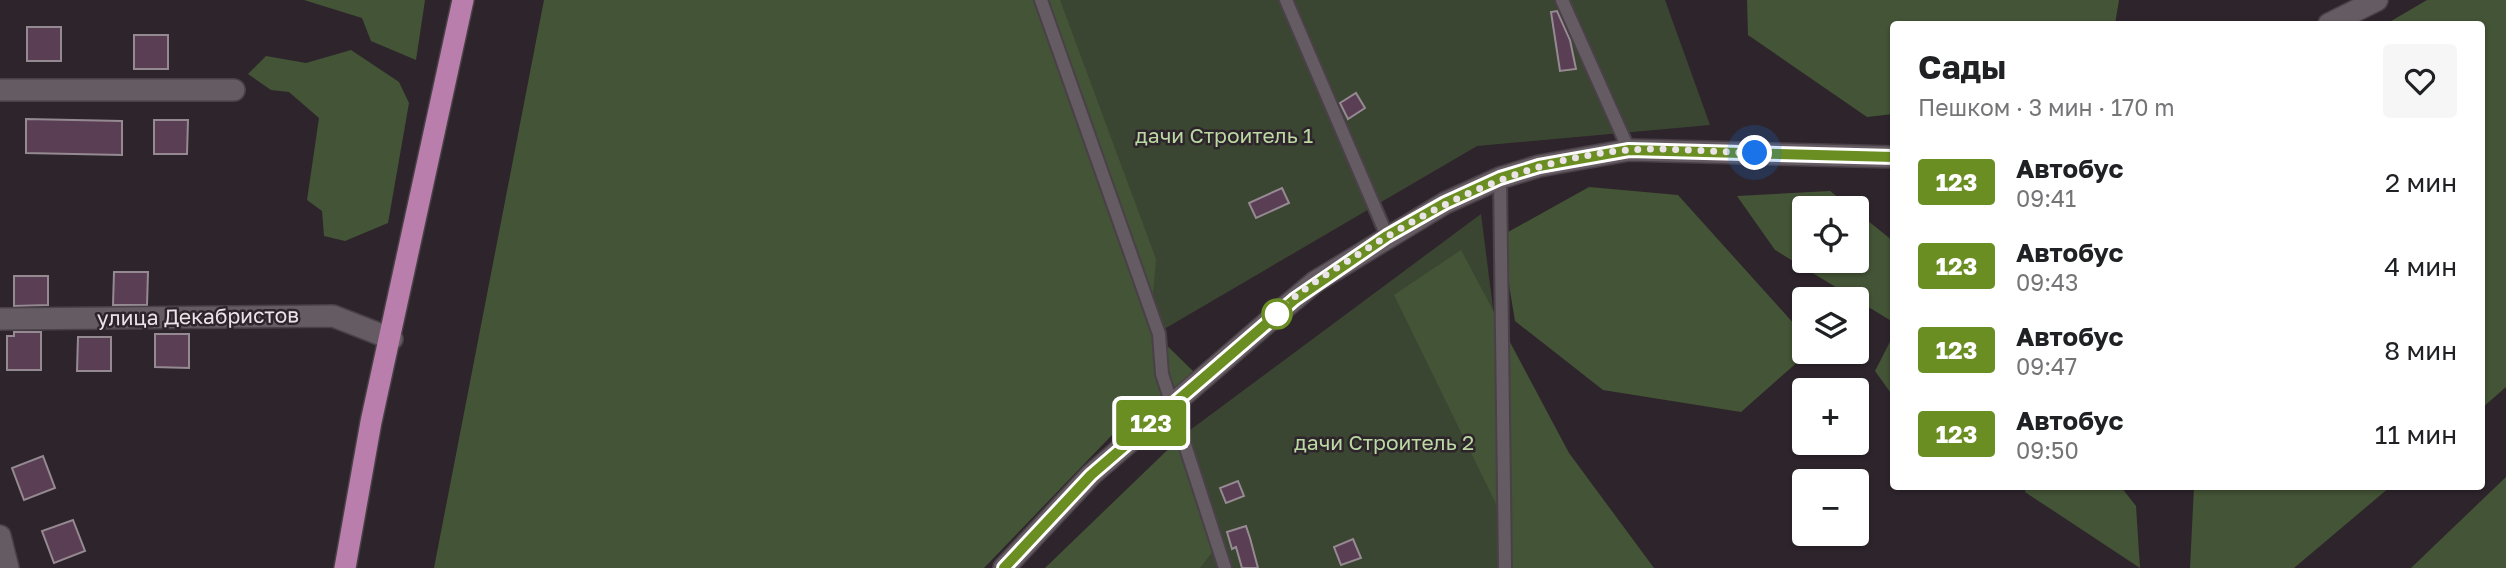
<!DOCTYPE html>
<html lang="ru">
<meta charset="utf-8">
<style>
:root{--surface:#fff;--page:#f6f6f6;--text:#202124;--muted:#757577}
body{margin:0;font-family:"Golos Text",sans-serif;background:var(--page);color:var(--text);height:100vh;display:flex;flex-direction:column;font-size:26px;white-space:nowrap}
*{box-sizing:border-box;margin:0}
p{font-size:23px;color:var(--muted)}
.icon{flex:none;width:38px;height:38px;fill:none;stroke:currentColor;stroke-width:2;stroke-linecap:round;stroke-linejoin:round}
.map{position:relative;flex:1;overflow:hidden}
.panel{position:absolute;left:1890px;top:21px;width:595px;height:469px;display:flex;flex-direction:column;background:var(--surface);border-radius:7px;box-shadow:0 2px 5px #0004}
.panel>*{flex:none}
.badge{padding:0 14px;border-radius:5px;font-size:24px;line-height:46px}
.fabs{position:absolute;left:1792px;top:196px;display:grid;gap:14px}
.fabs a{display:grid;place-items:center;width:77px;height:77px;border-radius:7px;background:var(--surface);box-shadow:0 2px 5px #0004;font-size:35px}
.you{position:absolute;width:35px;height:35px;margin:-18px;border:5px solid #fff;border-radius:50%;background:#1a73e8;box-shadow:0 0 0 10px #1a73e833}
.map>.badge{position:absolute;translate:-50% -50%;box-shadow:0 0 0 4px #fff}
.round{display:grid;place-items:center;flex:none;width:74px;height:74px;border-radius:7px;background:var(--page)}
.summary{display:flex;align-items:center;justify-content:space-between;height:119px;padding:0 28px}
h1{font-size:33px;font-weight:700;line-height:52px}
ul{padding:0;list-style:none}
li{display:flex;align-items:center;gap:21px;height:84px;padding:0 28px}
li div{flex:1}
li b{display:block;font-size:26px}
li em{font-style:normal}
li .badge{min-width:77px;font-weight:700;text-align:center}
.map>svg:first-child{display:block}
.green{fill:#3b4632}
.forest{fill:#445436}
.building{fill:#5a3e53;stroke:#958a92;stroke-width:2}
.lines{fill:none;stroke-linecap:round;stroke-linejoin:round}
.service-casing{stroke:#494147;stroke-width:16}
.minor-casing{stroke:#494147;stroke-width:24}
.tertiary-casing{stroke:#494147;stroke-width:24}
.trunk-casing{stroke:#494147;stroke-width:24}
.service{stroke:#655b62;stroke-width:12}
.minor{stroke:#655b62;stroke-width:21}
.tertiary{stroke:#655b62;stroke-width:21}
.trunk{stroke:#ba7eac;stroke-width:21}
.line-casing{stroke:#fff;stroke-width:16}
.line{stroke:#6b8e23;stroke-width:10}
.walk{stroke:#eae4e8;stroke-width:7;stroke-dasharray:0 12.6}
.stop-dot{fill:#fff;stroke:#6b8e23;stroke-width:3.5}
.labels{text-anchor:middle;stroke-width:5;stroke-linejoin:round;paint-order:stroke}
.park-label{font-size:21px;fill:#bbd9a2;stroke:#2e252c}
.street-label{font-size:21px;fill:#eae4e8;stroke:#2e252c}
</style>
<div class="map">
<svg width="2506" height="568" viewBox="0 0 2506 568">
<rect width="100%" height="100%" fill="#2e252c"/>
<g class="green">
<path d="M 1031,0 L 1665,0 L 1710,125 L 1477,146 L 1147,339 Z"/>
<path d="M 1481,214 L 1526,568 L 1151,568 L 1182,436 Z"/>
</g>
<g class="forest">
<path d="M 304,0 L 425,0 L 416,60 L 371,41 L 362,18 Z"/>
<path d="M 544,0 L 1060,0 L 1156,259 L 1150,329 L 1195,373 L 1160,403 L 1112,435 L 984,568 L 434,568 Z"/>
<path d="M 1747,0 L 2119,0 L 2115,24 L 1894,24 L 1893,114 L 1867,117 L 1748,35 Z"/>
<path d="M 2427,0 L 2506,0 L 2506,387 L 2482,408 L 2482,24 L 2386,24 Z"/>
<path d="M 351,50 L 399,82 L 409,103 L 388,223 L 345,241 L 324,236 L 322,211 L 307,200 L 319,118 L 289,92 L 271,90 L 248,74 L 266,56 L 306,63 Z"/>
<path d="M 1589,187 L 1678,195 L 1804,335 L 1804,352 L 1809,352 L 1741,412 L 1603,390 L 1515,321 L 1501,236 Z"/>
<path d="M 1830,191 L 1852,208 L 1804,208 L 1804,261 L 1857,261 L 1857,212 L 1893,241 L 1893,322 L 1775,250 L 1737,196 Z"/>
<path d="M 1461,250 L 1569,453 L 1654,568 L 1511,568 L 1499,510 L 1394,295 Z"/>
<path d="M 1893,336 L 1893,396 L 1875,371 Z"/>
<path d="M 1182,436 L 1213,551 L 1200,568 L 1045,568 Z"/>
<path d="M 2506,477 L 2506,568 L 2411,568 Z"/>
<path d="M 2026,487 L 2121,487 L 2136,506 L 2140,568 L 2025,492 Z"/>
<path d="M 2194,487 L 2194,486 L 2390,487 L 2294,568 L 2190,568 Z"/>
</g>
<g class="building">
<path d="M 1557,11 L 1570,40 L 1576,69 L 1560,71 L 1551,12 Z"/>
<rect x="27" y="27" width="34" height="34"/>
<rect x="134" y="35" width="34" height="34"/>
<path d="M 1356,93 L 1365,108 L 1348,119 L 1340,103 Z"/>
<path d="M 26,119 L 122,121 L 122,155 L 26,153 Z"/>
<path d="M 154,120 L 188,120 L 187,154 L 154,154 Z"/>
<path d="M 1282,188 L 1289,203 L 1256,218 L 1249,203 Z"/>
<path d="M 114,272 L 148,272 L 147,305 L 113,305 Z"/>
<path d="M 14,276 L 48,276 L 48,305 L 14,306 Z"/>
<path d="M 14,332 L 41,332 L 41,370 L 7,370 L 7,336 L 14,336 Z"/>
<path d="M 155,334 L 189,334 L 189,368 L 155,367 Z"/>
<path d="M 78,337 L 111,337 L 111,371 L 77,371 Z"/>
<path d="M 43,456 L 55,488 L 24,500 L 12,468 Z"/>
<path d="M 1238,481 L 1244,496 L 1226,503 L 1220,488 Z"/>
<path d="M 73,520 L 85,551 L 54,563 L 42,531 Z"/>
<path d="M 1246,526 L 1250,538 L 1258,568 L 1242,568 L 1236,547 L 1232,549 L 1227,532 Z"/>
<path d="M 1353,539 L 1361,558 L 1341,565 L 1334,547 Z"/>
</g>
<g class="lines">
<defs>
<g id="service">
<path d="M 1041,0 L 1159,334 L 1162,374 L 1225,568"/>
<path d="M 1286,0 L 1387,236"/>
<path d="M 1562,0 L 1629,150"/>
<path d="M 1500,178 L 1505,568"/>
</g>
<g id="minor">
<path d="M 0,90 L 234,90"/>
<path d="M 0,319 L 333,316 L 392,339"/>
<path d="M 0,536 L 8,568"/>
</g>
<g id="tertiary">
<path d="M 2329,24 L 2377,0"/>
<path d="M 1004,568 L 1091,475 L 1276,315 L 1315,282 L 1445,203 L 1500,178 L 1539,166 L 1629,150 L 1894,157"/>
</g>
<path id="trunk" d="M 345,568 L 371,422 L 463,0"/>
</defs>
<use href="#service" class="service-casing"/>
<use href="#minor" class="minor-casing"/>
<use href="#tertiary" class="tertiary-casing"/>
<use href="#trunk" class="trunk-casing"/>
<use href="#service" class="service"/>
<use href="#minor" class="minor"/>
<use href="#tertiary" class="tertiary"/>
<use href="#trunk" class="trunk"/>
</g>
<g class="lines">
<defs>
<path id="line" d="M 1004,568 L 1091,475 L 1295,299 L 1387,236 L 1445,203 L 1500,178 L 1539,166 L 1629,150 L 1894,157"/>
</defs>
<use href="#line" class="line-casing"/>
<use href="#line" class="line"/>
<path class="walk" d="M 1277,314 C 1296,291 1336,269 1365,250 C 1446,199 1530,159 1627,150 C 1668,147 1713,152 1755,153"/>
</g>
<circle class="stop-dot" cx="1277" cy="314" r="14"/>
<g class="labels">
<g class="park-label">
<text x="1224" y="143">дачи Строитель 1</text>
<text x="1384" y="450">дачи Строитель 2</text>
</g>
<g class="street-label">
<text transform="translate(198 317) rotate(-1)" y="7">улица Декабристов</text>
</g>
</g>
</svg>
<div class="fabs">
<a><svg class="icon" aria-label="locate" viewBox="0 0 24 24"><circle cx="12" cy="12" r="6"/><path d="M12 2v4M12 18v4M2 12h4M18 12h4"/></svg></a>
<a><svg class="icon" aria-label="layers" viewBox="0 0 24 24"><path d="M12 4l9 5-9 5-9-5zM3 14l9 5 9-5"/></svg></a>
<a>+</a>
<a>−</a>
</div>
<div class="you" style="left:1755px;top:153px"></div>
<b class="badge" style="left:1151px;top:423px;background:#6b8e23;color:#fff">123</b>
<section class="panel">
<div class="summary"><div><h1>Сады</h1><p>Пешком · 3 мин · 170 m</p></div><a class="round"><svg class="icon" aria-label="heart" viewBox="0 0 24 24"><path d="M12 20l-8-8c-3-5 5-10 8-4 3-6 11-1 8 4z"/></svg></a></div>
<ul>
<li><span class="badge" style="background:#6b8e23;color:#fff">123</span><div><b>Автобус</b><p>09:41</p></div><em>2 мин</em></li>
<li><span class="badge" style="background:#6b8e23;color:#fff">123</span><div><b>Автобус</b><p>09:43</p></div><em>4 мин</em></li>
<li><span class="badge" style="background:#6b8e23;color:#fff">123</span><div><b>Автобус</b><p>09:47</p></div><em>8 мин</em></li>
<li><span class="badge" style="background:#6b8e23;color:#fff">123</span><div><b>Автобус</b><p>09:50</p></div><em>11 мин</em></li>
</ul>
</section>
</div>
